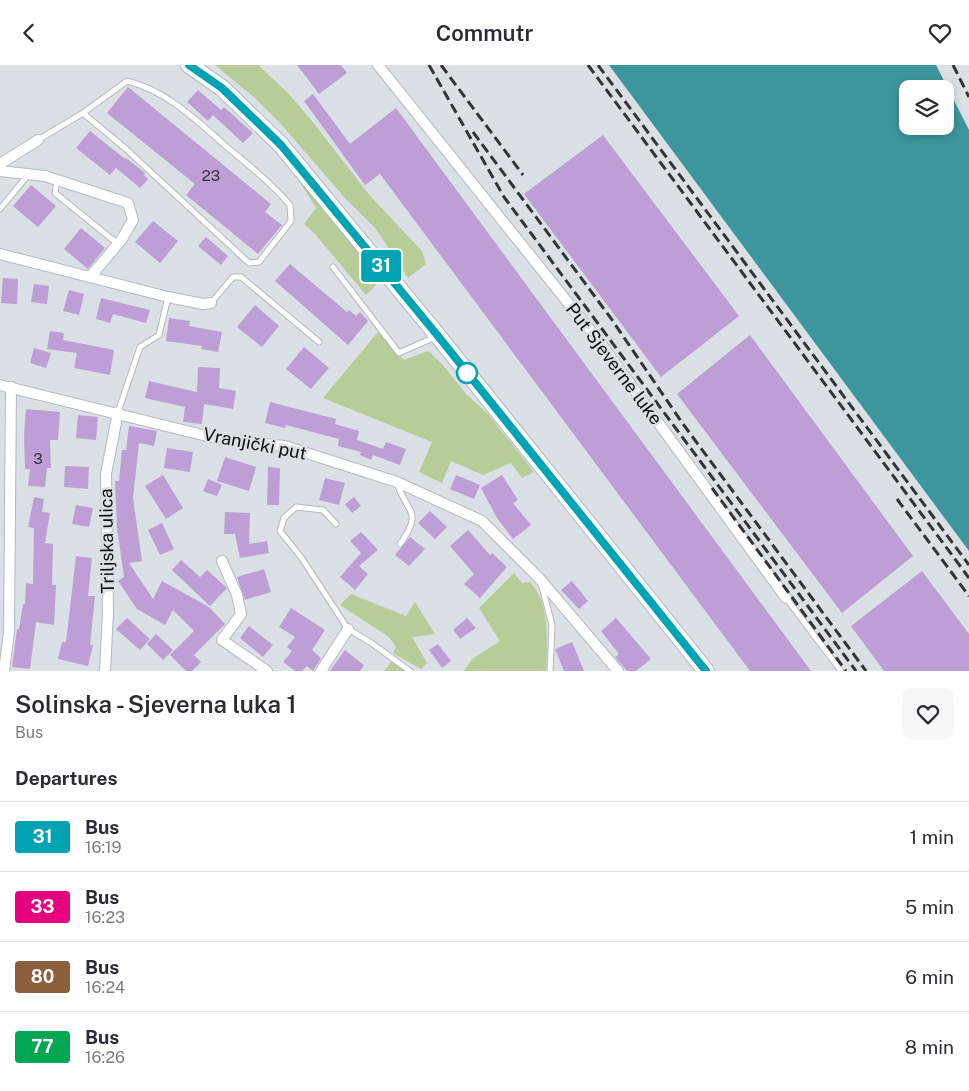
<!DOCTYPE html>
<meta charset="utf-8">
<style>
:root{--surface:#fff;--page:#f7f7f7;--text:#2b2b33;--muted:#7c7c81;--line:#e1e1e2}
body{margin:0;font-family:"Public Sans",sans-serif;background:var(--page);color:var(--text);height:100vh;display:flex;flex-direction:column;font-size:19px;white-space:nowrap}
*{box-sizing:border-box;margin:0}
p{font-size:16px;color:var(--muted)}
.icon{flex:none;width:28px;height:28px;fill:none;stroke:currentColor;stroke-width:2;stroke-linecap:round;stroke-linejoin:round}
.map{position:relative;height:606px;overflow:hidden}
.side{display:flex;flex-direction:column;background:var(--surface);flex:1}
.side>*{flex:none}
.badge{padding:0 10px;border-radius:4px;font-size:18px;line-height:32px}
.buttons{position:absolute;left:899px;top:15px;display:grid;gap:10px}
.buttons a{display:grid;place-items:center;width:55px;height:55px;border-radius:10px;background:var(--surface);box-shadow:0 2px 8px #0003;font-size:25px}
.map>.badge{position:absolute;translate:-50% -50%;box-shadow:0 0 0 2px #fff}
h2{padding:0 15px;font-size:19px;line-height:45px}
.round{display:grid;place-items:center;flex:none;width:52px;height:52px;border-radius:10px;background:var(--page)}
.headline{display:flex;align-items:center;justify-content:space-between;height:85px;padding:0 15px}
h1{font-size:24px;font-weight:600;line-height:38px}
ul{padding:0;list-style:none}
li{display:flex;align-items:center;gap:15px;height:70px;padding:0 15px;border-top:1px solid var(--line)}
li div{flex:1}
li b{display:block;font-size:19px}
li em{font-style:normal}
li .badge{min-width:55px;font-weight:700;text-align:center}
header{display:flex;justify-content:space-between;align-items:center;height:65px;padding:0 15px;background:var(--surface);font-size:22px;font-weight:600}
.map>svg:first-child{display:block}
.green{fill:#b7cc96}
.water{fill:#3c969c;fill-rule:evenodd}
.building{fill:#bd9fd6}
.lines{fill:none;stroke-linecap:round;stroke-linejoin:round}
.service-casing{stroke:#b3b9be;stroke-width:7}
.minor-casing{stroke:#b3b9be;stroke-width:12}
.primary-casing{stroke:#b3b9be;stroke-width:18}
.service{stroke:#fff;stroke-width:5}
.minor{stroke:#fff;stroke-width:10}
.primary{stroke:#fff;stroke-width:16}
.rail{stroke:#323436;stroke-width:3;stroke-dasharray:10 5;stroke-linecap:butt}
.line-casing{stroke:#fff;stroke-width:11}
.line{stroke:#00a3b4;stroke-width:8}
.stop-dot{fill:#fff;stroke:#00a3b4;stroke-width:2.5}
.labels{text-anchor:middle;stroke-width:5;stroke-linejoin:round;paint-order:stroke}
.number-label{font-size:15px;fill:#383240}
.street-label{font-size:18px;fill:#0b0d0e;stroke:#dae0e5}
</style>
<header><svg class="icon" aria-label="back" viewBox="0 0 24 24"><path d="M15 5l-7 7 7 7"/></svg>Commutr<svg class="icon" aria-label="heart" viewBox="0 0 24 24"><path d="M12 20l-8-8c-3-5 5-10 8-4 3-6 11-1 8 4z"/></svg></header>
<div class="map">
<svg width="969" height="606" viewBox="0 0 969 606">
<rect width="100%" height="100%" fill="#dae0e5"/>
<g class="green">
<path d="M 215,0 L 258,0 L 287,27 L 312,56 L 371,132 L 422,186 L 426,199 L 408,213 L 376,164 L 346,134 L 280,58 L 255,33 Z"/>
<path d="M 295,109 L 366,196 L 376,220 L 366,230 L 315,169 L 304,159 L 316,143 Z"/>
<path d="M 378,267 L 404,295 L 428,286 L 443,300 L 466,329 L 487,348 L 534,407 L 522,413 L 511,398 L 483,410 L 451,396 L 442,418 L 419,407 L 432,377 L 323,333 Z"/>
<path d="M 514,508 L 522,518 L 530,517 C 551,539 547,578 546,606 L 464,606 L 472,594 L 500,576 L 479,543 Z"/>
<path d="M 351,529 L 406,551 L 415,537 L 435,569 L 412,572 L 427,598 L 421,604 L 393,588 L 396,582 L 389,572 L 340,540 Z"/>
<path d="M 391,597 L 406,606 L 384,606 Z"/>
</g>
<path class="water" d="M 609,0 L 936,0 L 969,65 L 969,486 ZM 908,24 L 945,24 L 945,61 L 908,61 Z"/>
<g class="building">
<path d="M 297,0 L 341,0 L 347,8 L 319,29 Z"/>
<path d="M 128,22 L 271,139 L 265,147 L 282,160 L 258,189 L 186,130 L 195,119 L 107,48 Z"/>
<path d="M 198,25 L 221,45 L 224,42 L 253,68 L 243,78 L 213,50 L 208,56 L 187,37 Z"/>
<path d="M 313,29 L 350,79 L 396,43 L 811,606 L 750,606 L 380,109 L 365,120 L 304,36 Z"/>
<path d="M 90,66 L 125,94 L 126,93 L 145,108 L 144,110 L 148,114 L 140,123 L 116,103 L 110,110 L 76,83 Z"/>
<path d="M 603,70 L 739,251 L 661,312 L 524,129 Z"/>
<path d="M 31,120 L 56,141 L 38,162 L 13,141 Z"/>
<path d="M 153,156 L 178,176 L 160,198 L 135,177 Z"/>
<path d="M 81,163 L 105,183 L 88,204 L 64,184 Z"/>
<path d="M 206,172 L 228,191 L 221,200 L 198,181 Z"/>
<path d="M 290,199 L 347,247 L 349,245 L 356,251 L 360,247 L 368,256 L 348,280 L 275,216 Z"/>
<path d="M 3,213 L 18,214 L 17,239 L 1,238 Z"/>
<path d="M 34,219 L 49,221 L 47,239 L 31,237 Z"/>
<path d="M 69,225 L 84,229 L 79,250 L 63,246 Z"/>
<path d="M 101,233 L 150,245 L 146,258 L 113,249 L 110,258 L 96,254 Z"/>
<path d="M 255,240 L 279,261 L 262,282 L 237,262 Z"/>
<path d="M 169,253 L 190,256 L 189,261 L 222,267 L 218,287 L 201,284 L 202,281 L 166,276 Z"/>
<path d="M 50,266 L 64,268 L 63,275 L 114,285 L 110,310 L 74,303 L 77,288 L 47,284 Z"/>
<path d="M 750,270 L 913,491 L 842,548 L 677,329 Z"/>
<path d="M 304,282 L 329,303 L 311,324 L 286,304 Z"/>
<path d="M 34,283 L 51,288 L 46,303 L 30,298 Z"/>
<path d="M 198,302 L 220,303 L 219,323 L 236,326 L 233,344 L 204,339 L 202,359 L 183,357 L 185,342 L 145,333 L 149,316 L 197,327 Z"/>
<path d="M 270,337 L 336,354 L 335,359 L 359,366 L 357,375 L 383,384 L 386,377 L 406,384 L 400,400 L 373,390 L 371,395 L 360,390 L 361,387 L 338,381 L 339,374 L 286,360 L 285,363 L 265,358 Z"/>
<path d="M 26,344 L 60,347 L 58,375 L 50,375 L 51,403 L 47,403 L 45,422 L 28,421 L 30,404 L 25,404 L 24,371 Z"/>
<path d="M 78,350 L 98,352 L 96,375 L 76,373 Z"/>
<path d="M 129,361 L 157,366 L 154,381 L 139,378 L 133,433 L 142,496 L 129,498 L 153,534 L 162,516 L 209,542 L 225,559 L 194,590 L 201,597 L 192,606 L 186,606 L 170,590 L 194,566 L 173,545 L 165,560 L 137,544 L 118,516 L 124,512 L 117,463 L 115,416 L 119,416 L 122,385 L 126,385 Z"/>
<path d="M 167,383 L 193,387 L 190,407 L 164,403 Z"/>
<path d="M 225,392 L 256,402 L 249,426 L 217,416 Z"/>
<path d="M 65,401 L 89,402 L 88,424 L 64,422 Z"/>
<path d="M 268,402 L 280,403 L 279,440 L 267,440 Z"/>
<path d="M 163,410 L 183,443 L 166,454 L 145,421 Z"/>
<path d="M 456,410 L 480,420 L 474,434 L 450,424 Z"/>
<path d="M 502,410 L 518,435 L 513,438 L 531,460 L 513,474 L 497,453 L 481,423 Z"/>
<path d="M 325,413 L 345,418 L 339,440 L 319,435 Z"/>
<path d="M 208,414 L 222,420 L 217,431 L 203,426 Z"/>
<path d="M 34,432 L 44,434 L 42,447 L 50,448 L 45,478 L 53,479 L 52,520 L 56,520 L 54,560 L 36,557 L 30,604 L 12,602 L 17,564 L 19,564 L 23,539 L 25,539 L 26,518 L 33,519 L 34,463 L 28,462 Z"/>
<path d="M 354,432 L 361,441 L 352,448 L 345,439 Z"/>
<path d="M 76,440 L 93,443 L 89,462 L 72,459 Z"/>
<path d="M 430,446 L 447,462 L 435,474 L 418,458 Z"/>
<path d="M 225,447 L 250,448 L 249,479 L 267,476 L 269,488 L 240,493 L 235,469 L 224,469 Z"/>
<path d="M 162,458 L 174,484 L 160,490 L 148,465 Z"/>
<path d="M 468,465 L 490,490 L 492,488 L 507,502 L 480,533 L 464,519 L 474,509 L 450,481 Z"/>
<path d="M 361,467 L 378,485 L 359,501 L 368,509 L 355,525 L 340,512 L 361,488 L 350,476 Z"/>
<path d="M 410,472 L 425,484 L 409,501 L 395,490 Z"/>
<path d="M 76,491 L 92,493 L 88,531 L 95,531 L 90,580 L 93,580 L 88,601 L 58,594 L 62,577 L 66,577 Z"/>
<path d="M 181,495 L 200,512 L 207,505 L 227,523 L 210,541 L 172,505 Z"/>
<path d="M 264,504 L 271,527 L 245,535 L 237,512 Z"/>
<path d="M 922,506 L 969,569 L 969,606 L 884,606 L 851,561 Z"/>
<path d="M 572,516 L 588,536 L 579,544 L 561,525 Z"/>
<path d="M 291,543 L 325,565 L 312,585 L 321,593 L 313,606 L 307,601 L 302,606 L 295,606 L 283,597 L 292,586 L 287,582 L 295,572 L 279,562 Z"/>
<path d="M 127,553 L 150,574 L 140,585 L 116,564 Z"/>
<path d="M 467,553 L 476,563 L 460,574 L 453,565 Z"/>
<path d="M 616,553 L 651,594 L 636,606 L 627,606 L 615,592 L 619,589 L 601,566 Z"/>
<path d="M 249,561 L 273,580 L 263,592 L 240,573 Z"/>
<path d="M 156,569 L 173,585 L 163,595 L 147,579 Z"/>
<path d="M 572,577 L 584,606 L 564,606 L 555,584 Z"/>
<path d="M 438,579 L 451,596 L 442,603 L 429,585 Z"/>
<path d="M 345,585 L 364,600 L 360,606 L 330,606 Z"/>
</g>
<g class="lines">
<defs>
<g id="service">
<path d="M 127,16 C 168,26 197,56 228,83 C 250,101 272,119 290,140 L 291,156 L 259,197 L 249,198 L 126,84 L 83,48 Z"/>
<path d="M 38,75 L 83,48"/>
<path d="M 57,115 L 55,128 L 118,179"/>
<path d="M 0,144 L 28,110"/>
<path d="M 333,202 L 399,288 L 435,272"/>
<path d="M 211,238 L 233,212 L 241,212 L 319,277"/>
<path d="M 118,347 L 140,282 L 159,270 L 168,232"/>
<path d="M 397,418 C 407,449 424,445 400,479"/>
<path d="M 336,459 L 323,445 L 296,442 L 284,453 L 280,466 L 301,492 L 348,564 L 370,577 L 410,606"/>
<path d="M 541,518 L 552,560 L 550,606"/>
<path d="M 786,533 L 841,606"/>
</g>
<g id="minor">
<path d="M 378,0 L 601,279 L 786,533"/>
<path d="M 0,99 L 38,75"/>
<path d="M 0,106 L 45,111 L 128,138 L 133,155 L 122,174 L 91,211"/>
<path d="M 0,189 L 168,232 L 203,239 L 211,238"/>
<path d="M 0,320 L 219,374 L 285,381 L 397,417 L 482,456 L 539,513 L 618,606"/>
<path d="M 222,496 L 237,530 L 241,549 L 222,575 L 267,606"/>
<path d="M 4,606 L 9,567 L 11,322"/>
<path d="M 105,606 L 108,547 L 106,409 L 118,347"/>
<path d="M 321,606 L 348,564"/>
</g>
<path id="primary" d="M 189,0 L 222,23 L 281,80 L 438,271 L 706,606"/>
</defs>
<use href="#service" class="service-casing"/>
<use href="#minor" class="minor-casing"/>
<use href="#primary" class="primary-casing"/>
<use href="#service" class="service"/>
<use href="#minor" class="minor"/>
<use href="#primary" class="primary"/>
<g class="rail">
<path d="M 429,0 L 504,132 L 856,606"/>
<path d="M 441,0 L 523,110"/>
<path d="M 588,0 L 969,513"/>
<path d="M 598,0 L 969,500"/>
<path d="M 953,0 L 969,32"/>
<path d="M 473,67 L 610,252 L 683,359 L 866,606"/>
<path d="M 712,423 L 846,606"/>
<path d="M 897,434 L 969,531"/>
</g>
</g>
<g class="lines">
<defs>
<path id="line" d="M 189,0 L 222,23 L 281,80 L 438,271 L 706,606"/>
</defs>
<use href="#line" class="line-casing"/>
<use href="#line" class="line"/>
</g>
<circle class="stop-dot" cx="467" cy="308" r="10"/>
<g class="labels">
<g class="number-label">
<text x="211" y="116">23</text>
<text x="38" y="399">3</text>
</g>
<g class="street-label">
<text transform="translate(614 299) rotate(53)" y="6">Put Sjeverne luke</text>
<text transform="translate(255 379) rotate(11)" y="6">Vranjički put</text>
<text transform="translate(107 476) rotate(-91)" y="6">Triljska ulica</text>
</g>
</g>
</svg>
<div class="buttons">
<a><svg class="icon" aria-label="layers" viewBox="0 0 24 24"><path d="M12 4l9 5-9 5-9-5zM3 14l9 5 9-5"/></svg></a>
</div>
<b class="badge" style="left:381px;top:201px;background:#00a3b4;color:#fff">31</b>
</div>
<section class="side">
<div class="headline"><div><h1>Solinska - Sjeverna luka 1</h1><p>Bus</p></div><a class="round"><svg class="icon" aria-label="heart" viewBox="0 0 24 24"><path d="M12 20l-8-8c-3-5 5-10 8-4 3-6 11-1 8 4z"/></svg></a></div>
<h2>Departures</h2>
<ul>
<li><span class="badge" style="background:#00a3b4;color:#fff">31</span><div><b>Bus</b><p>16:19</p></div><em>1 min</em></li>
<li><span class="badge" style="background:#e6007e;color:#fff">33</span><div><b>Bus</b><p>16:23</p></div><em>5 min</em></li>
<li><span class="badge" style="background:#8b5e3c;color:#fff">80</span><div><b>Bus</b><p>16:24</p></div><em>6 min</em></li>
<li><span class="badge" style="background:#00a651;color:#fff">77</span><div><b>Bus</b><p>16:26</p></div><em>8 min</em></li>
</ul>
</section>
